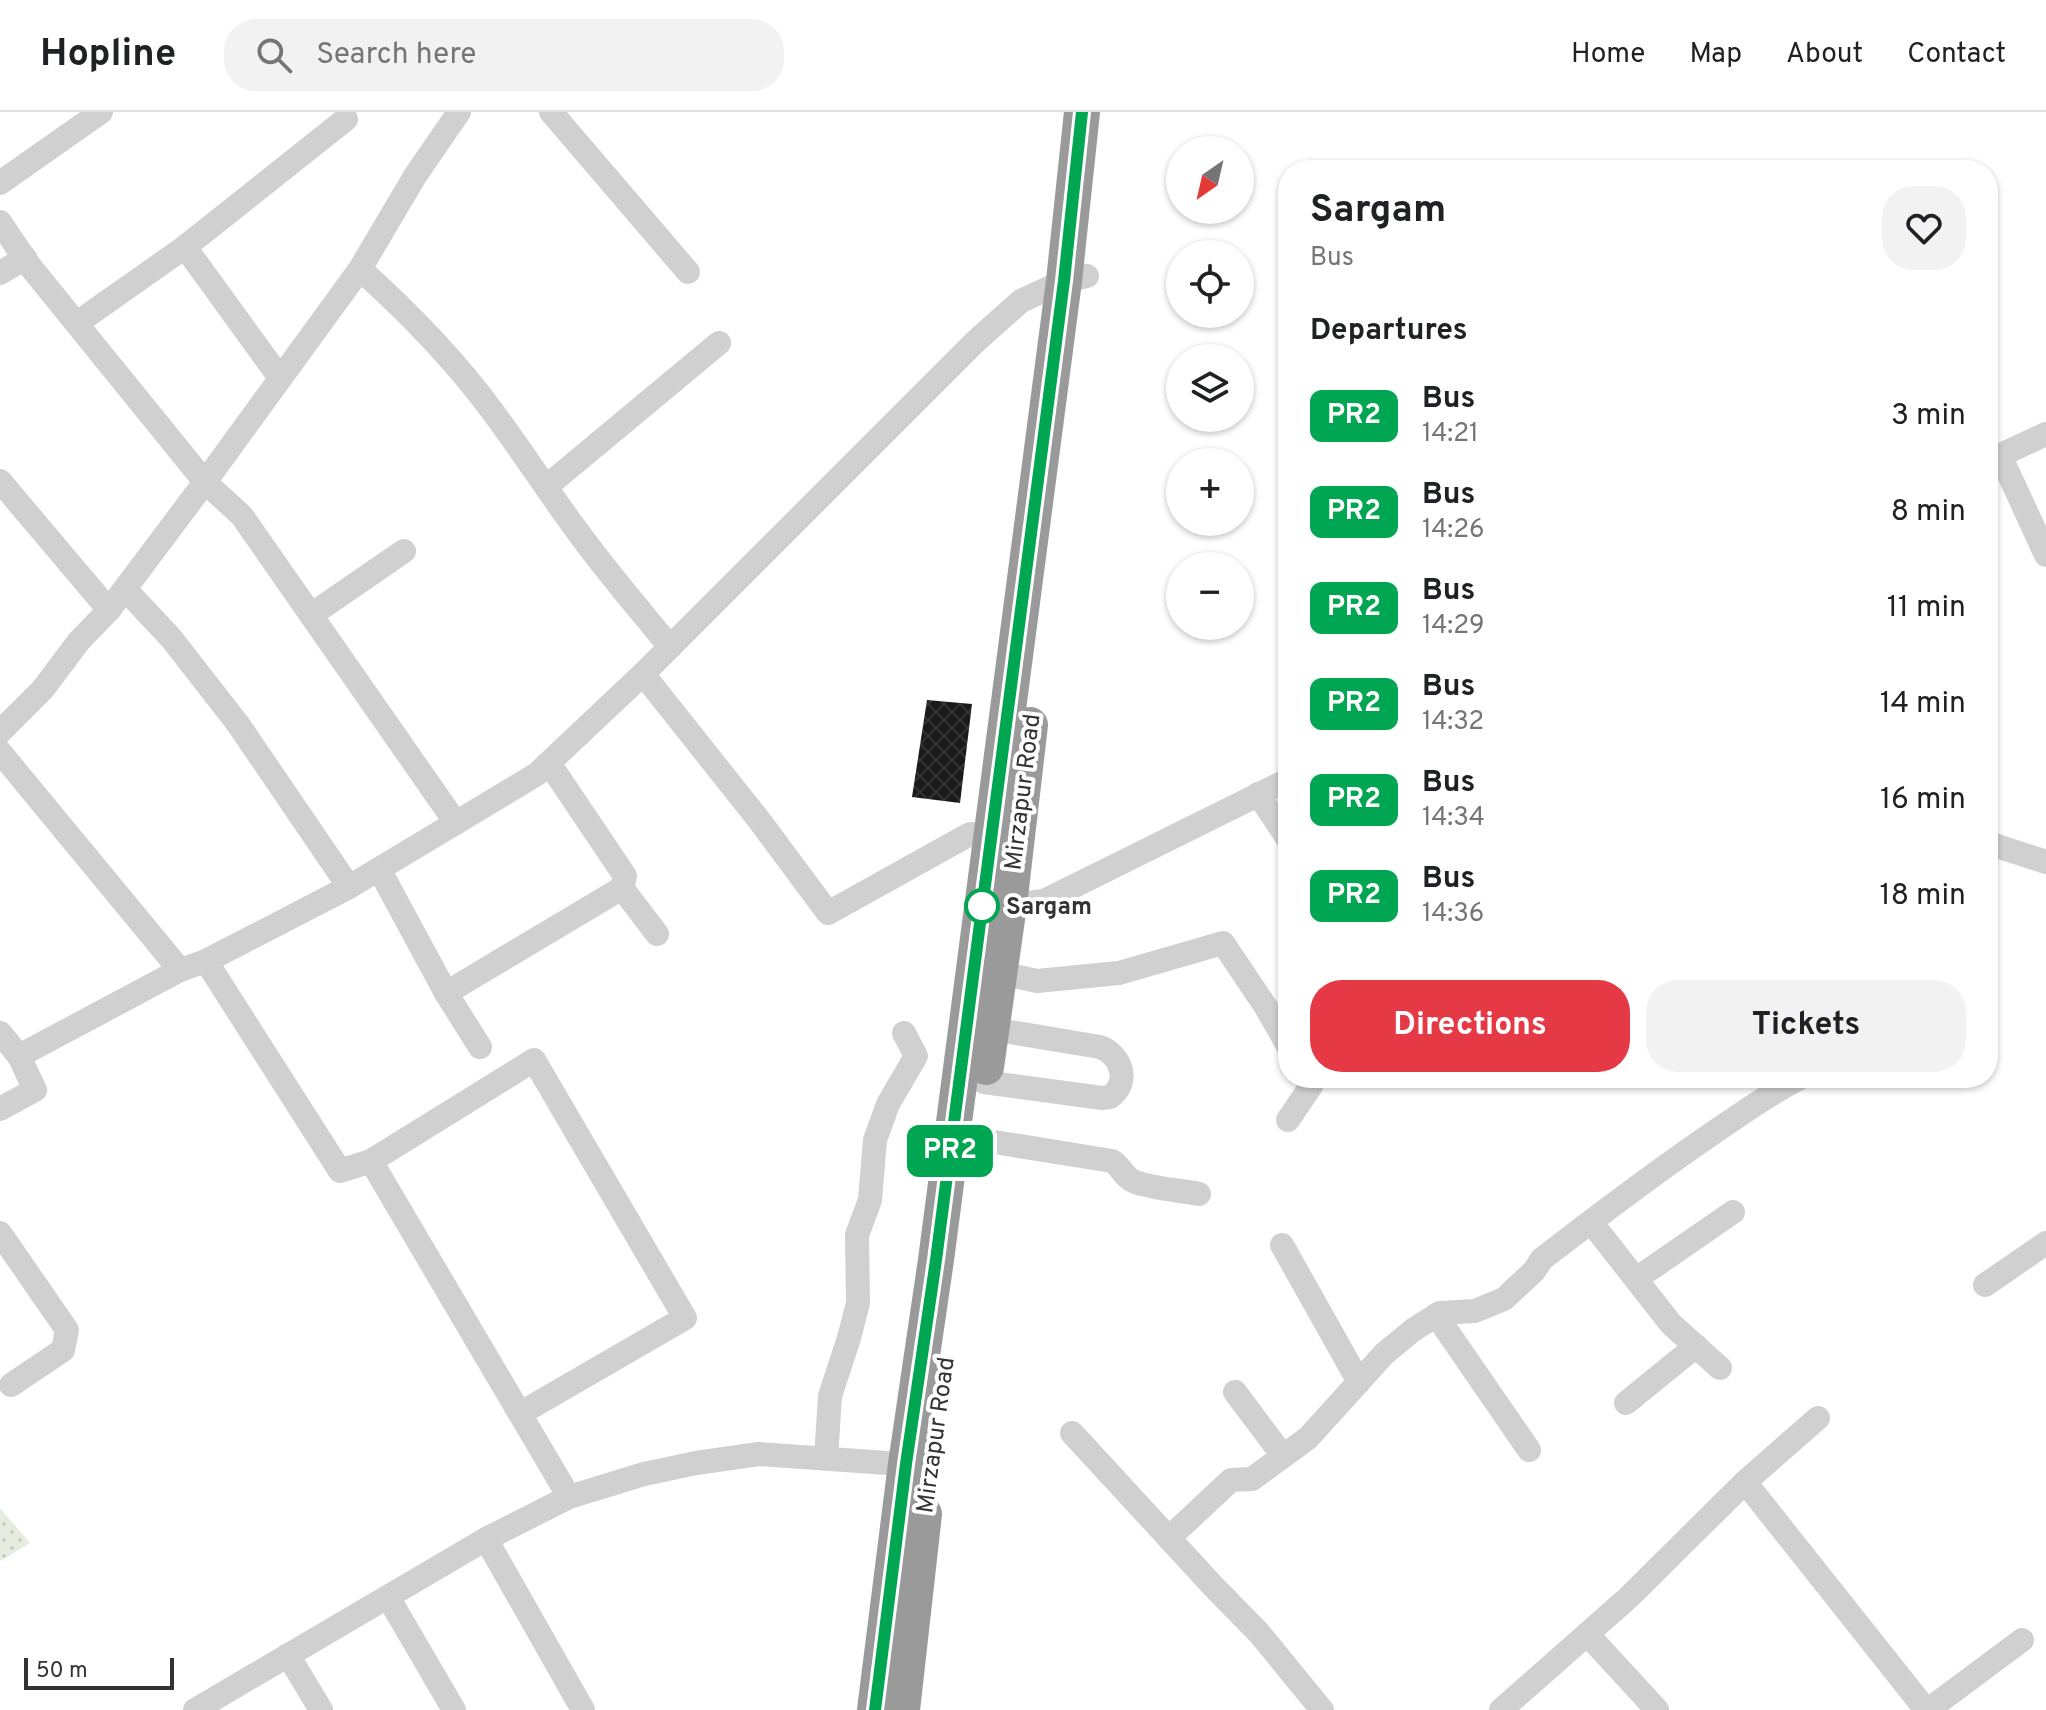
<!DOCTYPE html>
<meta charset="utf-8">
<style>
:root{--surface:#fff;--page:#f2f2f2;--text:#202124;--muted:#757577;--line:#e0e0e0;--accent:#e63946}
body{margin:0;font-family:Overpass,sans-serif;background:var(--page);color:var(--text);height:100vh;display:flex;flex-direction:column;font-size:30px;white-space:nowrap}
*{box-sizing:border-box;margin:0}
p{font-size:26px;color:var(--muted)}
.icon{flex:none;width:44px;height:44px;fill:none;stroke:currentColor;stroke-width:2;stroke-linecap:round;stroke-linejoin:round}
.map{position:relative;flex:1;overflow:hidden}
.panel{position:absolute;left:1278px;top:48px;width:720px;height:928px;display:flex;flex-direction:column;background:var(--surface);border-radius:32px;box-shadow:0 2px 6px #0004}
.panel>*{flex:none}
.badge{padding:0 16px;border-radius:12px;font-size:28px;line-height:52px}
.needle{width:52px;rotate:214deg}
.controls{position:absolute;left:1166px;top:24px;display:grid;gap:16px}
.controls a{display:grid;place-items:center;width:88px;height:88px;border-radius:50%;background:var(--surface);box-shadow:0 2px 6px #0004;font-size:40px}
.scale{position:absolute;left:24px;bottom:20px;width:150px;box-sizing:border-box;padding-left:8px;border:4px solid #333;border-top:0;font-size:22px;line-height:28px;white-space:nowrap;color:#333;-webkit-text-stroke:6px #fff;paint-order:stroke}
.map>.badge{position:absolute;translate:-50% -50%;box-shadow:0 0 0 4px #fff}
h2{padding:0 32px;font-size:30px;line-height:72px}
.round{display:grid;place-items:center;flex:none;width:84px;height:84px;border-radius:32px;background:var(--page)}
.summary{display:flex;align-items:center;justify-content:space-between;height:136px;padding:0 32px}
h1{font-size:38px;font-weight:700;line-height:60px}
.button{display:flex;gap:16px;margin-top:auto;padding:16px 32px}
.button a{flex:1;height:92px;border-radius:32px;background:var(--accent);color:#fff;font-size:32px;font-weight:700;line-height:92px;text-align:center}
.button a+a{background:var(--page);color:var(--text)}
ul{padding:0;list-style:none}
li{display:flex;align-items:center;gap:24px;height:96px;padding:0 32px}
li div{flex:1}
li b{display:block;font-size:30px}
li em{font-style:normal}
li .badge{min-width:88px;font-weight:700;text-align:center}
header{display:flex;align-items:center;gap:48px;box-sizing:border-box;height:112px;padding:0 40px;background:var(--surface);border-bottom:2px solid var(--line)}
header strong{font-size:38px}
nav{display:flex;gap:44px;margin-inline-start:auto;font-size:28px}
.search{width:560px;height:72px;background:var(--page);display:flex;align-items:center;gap:20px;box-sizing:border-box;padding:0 28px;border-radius:32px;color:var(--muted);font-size:30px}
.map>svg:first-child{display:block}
.grass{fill:url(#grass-dots)}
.building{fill:url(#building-cross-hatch)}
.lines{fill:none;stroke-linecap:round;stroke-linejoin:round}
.minor{stroke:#d0d0d0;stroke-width:24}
.highway{stroke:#9a9a9a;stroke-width:36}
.line-casing{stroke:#fff;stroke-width:18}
.line{stroke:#00a651;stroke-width:12}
.stop-dot{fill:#fff;stroke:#00a651;stroke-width:4}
.labels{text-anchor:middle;stroke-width:8;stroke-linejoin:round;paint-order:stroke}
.street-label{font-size:24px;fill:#333;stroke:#fff}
.stop-label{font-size:24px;font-weight:bold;fill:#333;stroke:#fff;text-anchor:start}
</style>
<header>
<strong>Hopline</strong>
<div class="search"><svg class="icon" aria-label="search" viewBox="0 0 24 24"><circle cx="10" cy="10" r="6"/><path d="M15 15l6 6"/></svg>Search here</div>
<nav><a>Home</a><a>Map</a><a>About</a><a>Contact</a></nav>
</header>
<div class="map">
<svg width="2046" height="1598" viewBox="0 0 2046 1598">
<defs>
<pattern id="grass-dots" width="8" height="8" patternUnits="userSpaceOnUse" patternTransform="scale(2)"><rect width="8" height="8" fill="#e6ecdf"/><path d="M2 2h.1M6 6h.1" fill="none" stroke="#c6cbc0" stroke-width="1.8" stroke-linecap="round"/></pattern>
<pattern id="building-cross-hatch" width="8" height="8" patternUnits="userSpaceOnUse" patternTransform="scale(2)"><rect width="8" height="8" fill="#1a1a1a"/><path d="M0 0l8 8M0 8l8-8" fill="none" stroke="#333"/></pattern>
</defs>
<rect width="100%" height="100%" fill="#fff"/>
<path class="grass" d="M 0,1396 L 30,1431 L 0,1449 Z"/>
<path class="building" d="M 927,588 L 972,592 L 960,691 L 912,685 Z"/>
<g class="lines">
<g class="minor">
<path d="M 551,0 L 688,160"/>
<path d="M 0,71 L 101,0"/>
<path d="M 0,110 L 29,153 L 205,370 L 242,404 L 456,711"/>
<path d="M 185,135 L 280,266"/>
<path d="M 360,157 C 409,201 454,247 493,300 C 522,339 549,381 578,420 C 607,460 639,497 670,535"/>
<path d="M 0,161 L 25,146"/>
<path d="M 77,211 L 185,135 L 346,7"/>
<path d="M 2000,343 L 2046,443"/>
<path d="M 1988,349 L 2046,322"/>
<path d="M 0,369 L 109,498"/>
<path d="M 547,374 L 719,231"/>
<path d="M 125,477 L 171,526 L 238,612 L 349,775"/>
<path d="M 311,503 L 404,439"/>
<path d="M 643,562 L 759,708 L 828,801 L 970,722 L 1007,726"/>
<path d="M 0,620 L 43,577 L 79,529 L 109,498 L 205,370 L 360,157 L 415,64 L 459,0"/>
<path d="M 0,640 L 180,858 L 206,849 L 349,775 L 537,662 L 643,562 L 976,229 L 1021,189 L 1064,169 L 1087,164"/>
<path d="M 1258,682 L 1288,727"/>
<path d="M 1988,731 L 2046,750"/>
<path d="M 379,757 L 446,881 L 622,776 L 625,764 L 549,651"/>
<path d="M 622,776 L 657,822"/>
<path d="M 1009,793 L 1044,789 L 1288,668"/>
<path d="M 206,849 L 340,1059 L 371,1049 L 534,948 L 685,1206 L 521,1301"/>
<path d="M 999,861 L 1037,869 L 1119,861 L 1223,831 L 1266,895 L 1288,934"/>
<path d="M 446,881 L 480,935"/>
<path d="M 0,921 L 19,944 L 35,978 L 0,997"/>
<path d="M 19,944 L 180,858"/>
<path d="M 984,970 L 1102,986 L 1110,985 C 1131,970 1121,943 1100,935 L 992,917"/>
<path d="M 1288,1008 L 1311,974 L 1306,966"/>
<path d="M 976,1027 L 1112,1049 C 1121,1054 1124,1066 1135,1070 C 1155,1077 1179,1078 1199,1082"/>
<path d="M 371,1049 L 569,1385"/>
<path d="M 1591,1110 L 1671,1212 L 1720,1256"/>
<path d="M 0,1121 L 67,1218 L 63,1238 L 11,1273"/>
<path d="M 1282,1133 L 1359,1270"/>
<path d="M 1636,1167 L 1733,1100"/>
<path d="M 1985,1173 L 2046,1131"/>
<path d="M 1436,1203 L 1529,1338"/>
<path d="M 1235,1280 L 1283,1344"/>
<path d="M 1626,1291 L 1696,1234"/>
<path d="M 1072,1321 L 1213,1474 L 1259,1521 L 1322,1598"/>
<path d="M 826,1346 L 830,1284 L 849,1226 L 858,1191 L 857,1123 L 870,1088 L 875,1028 L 888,992 L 916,944 L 904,921"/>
<path d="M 1745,1370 L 1926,1598"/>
<path d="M 1169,1426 L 1231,1368 L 1252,1367 L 1308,1326 L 1384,1242 L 1413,1218 L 1440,1201 L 1475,1199 L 1504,1187 L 1534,1159 L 1542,1147 C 1599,1103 1657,1059 1716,1019 C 1744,1000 1770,981 1800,966"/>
<path d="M 486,1427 L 583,1598"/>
<path d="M 388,1485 L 454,1598"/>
<path d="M 1587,1522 L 1657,1598"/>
<path d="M 288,1543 L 321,1598"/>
<path d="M 195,1598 L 486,1427 L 569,1385 L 644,1362 L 696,1351 L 759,1342 L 930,1354"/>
<path d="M 1501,1598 L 1628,1486 L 1745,1370 L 1818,1306"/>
<path d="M 1928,1598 L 2022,1528"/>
</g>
<g class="highway">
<path d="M 986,955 L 1009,793 L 1030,613"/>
<path d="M 875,1598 L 906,1352 L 936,1148 L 1064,169 L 1082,0"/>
<path d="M 902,1598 L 924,1402"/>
</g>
</g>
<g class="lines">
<defs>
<path id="line" d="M 875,1598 L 906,1352 L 936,1148 L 1064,169 L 1082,0"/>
</defs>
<use href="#line" class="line-casing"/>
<use href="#line" class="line"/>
</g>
<circle class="stop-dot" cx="982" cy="794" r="16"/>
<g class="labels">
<g class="street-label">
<text transform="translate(1022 680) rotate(-83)" y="8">Mirzapur Road</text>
<text transform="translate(935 1323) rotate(-82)" y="8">Mirzapur Road</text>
</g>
<g class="stop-label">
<text x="1006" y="802">Sargam</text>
</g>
</g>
</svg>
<div class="controls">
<a><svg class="needle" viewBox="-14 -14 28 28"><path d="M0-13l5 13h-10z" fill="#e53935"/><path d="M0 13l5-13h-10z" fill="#757577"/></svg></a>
<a><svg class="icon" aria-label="locate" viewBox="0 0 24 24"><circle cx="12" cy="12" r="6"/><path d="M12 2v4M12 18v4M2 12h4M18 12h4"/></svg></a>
<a><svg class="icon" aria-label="layers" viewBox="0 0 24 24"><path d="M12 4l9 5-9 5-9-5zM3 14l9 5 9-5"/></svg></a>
<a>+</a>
<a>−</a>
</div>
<div class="scale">50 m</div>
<b class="badge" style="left:950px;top:1039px;background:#00a651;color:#fff">PR2</b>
<section class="panel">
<div class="summary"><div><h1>Sargam</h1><p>Bus</p></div><a class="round"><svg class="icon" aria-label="heart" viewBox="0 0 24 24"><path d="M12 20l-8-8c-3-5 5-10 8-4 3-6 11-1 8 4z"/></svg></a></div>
<h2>Departures</h2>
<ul>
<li><span class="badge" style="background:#00a651;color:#fff">PR2</span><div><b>Bus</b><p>14:21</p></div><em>3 min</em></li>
<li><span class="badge" style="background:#00a651;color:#fff">PR2</span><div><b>Bus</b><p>14:26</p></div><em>8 min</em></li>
<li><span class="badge" style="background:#00a651;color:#fff">PR2</span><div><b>Bus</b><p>14:29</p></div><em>11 min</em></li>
<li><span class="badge" style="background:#00a651;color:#fff">PR2</span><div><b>Bus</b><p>14:32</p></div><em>14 min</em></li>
<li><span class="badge" style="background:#00a651;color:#fff">PR2</span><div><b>Bus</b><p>14:34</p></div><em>16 min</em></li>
<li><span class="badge" style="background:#00a651;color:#fff">PR2</span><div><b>Bus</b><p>14:36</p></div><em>18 min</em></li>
</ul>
<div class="button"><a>Directions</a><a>Tickets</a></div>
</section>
</div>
